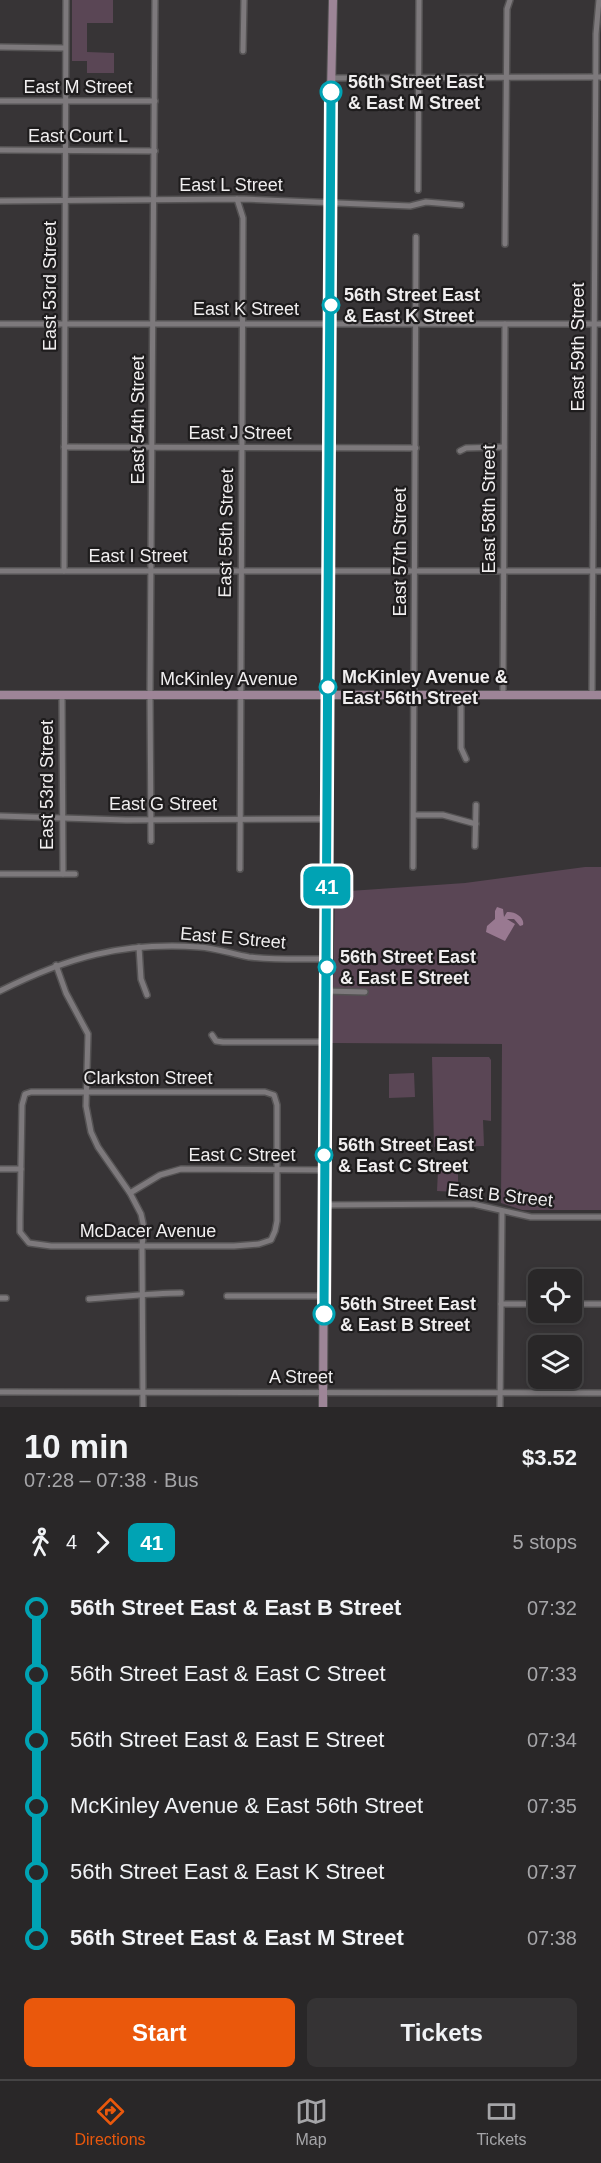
<!DOCTYPE html>
<meta charset="utf-8">
<style>
:root{--surface:#292728;--page:#353334;--text:#f1f3f6;--muted:#a5a5a8;--line:#454445;--accent:#ea580c}
body{margin:0;font-family:Helvetica,sans-serif;background:var(--page);color:var(--text);height:100vh;display:flex;flex-direction:column;font-size:22px;white-space:nowrap}
*{box-sizing:border-box;margin:0}
p{font-size:20px;color:var(--muted)}
.icon{flex:none;width:33px;height:33px;fill:none;stroke:currentColor;stroke-width:2;stroke-linecap:round;stroke-linejoin:round}
.map{position:relative;height:1407px;overflow:hidden}
.drawer{display:flex;flex-direction:column;background:var(--surface);flex:1}
.drawer>*{flex:none}
.badge{padding:0 12px;border-radius:9px;font-size:21px;line-height:39px}
.tools{position:absolute;left:528px;top:1269px;display:grid;gap:12px}
.tools a{display:grid;place-items:center;width:54px;height:54px;border-radius:9px;background:var(--surface);box-shadow:0 3px 9px #0003,0 0 0 2px var(--line);font-size:30px}
.map>.badge{position:absolute;translate:-50% -50%;box-shadow:0 0 0 3px #fff}
.legs{display:flex;align-items:center;gap:9px;height:66px;padding:0 24px;font-size:20px}
.legs p{margin-inline-start:auto}
.head{display:flex;align-items:center;justify-content:space-between;height:102px;padding:0 24px}
h1{font-size:33px;font-weight:800;line-height:45px}
.button{display:flex;gap:12px;margin-top:auto;padding:12px 24px}
.button a{flex:1;height:69px;border-radius:9px;background:var(--accent);color:#fff;font-size:24px;font-weight:800;line-height:69px;text-align:center}
.button a+a{background:var(--page);color:var(--text)}
ul{padding:0 24px;list-style:none}
li{display:flex;align-items:center;gap:21px;height:66px;font-size:22px}
li i{display:grid;place-items:center;width:9px;height:100%;margin:0 8px;background:currentColor}
li i::after{content:'';width:15px;height:15px;margin:-8px;border:4px solid;border-radius:50%;background:var(--surface)}
li p{margin-inline-start:auto}
li:first-child i{background:linear-gradient(#0000 50%,currentColor 0)}
li:last-child i{background:linear-gradient(currentColor 50%,#0000 0)}
.tab-bar{display:flex;justify-content:space-around;align-items:center;height:84px;border-top:2px solid var(--line);background:var(--surface);font-size:16px;color:var(--muted)}
.tab-bar a{display:grid;justify-items:center;gap:3px}
.tab-bar .on{color:var(--accent)}
.map>svg:first-child{display:block}
.green{fill:#5a4655}
.water{fill:#997991}
.lines{fill:none;stroke-linecap:round;stroke-linejoin:round}
.street-casing{stroke:#555354;stroke-width:8}
.secondary-casing{stroke:#555354;stroke-width:10}
.street{stroke:#7d797c;stroke-width:5}
.secondary{stroke:#9d8597;stroke-width:8}
.line-1-casing{stroke:#fff;stroke-width:14}
.line-1{stroke:#00a3b4;stroke-width:9}
.stop-1-dot{fill:#fff;stroke:#00a3b4;stroke-width:3}
.labels{text-anchor:middle;stroke-width:4.5;stroke-linejoin:round;paint-order:stroke}
.stop-label{font-size:18px;font-weight:bold;fill:#f0eeef;stroke:#1e1c1d;text-anchor:start}
.street-label{font-size:18px;fill:#f0eeef;stroke:#1e1c1d}
</style>
<div class="map">
<svg width="601" height="1407" viewBox="0 0 601 1407">
<rect width="100%" height="100%" fill="#373436"/>
<g class="green">
<path d="M 72,0 L 113,0 L 113,23 L 87,23 L 87,52 L 114,53 L 114,73 L 87,73 L 87,61 L 72,61 Z"/>
<path d="M 585,867 L 601,867 L 601,1210 L 522,1210 L 501,1203 L 502,1044 L 332,1043 L 335,892 L 465,883 Z"/>
<path d="M 432,1057 L 489,1057 L 491,1060 L 491,1121 L 483,1120 L 484,1146 L 434,1147 Z"/>
<path d="M 414,1073 L 415,1097 L 389,1098 L 389,1074 Z"/>
<path d="M 438,1170 L 458,1171 L 458,1192 L 437,1191 Z"/>
</g>
<path class="water" d="M 497,907 L 503,909 L 504,917 L 507,912 C 514,911 525,917 523,925 L 520,926 L 514,919 L 507,919 L 515,924 L 505,941 L 486,932 L 487,926 L 495,919 L 495,911 Z"/>
<g class="lines">
<defs>
<g id="street">
<path d="M 0,47 L 65,48"/>
<path d="M 243,51 L 244,0"/>
<path d="M 332,78 L 601,77"/>
<path d="M 0,101 L 155,101"/>
<path d="M 0,150 L 155,151"/>
<path d="M 418,190 L 419,0"/>
<path d="M 237,199 L 243,218 L 240,869"/>
<path d="M 0,201 L 244,199 L 410,206 L 426,202 L 461,205"/>
<path d="M 505,244 L 507,9 L 510,0"/>
<path d="M 0,324 L 601,324"/>
<path d="M 64,447 L 416,448"/>
<path d="M 460,451 L 466,448 L 504,447"/>
<path d="M 0,571 L 601,571"/>
<path d="M 64,571 L 66,0"/>
<path d="M 461,694 L 461,748 L 466,759"/>
<path d="M 503,694 L 505,324"/>
<path d="M 62,695 L 63,874"/>
<path d="M 592,695 L 596,34 L 599,0"/>
<path d="M 414,815 L 443,815 L 476,824"/>
<path d="M 0,816 L 126,820 L 327,819"/>
<path d="M 151,841 L 150,694 L 155,0"/>
<path d="M 475,846 L 476,805"/>
<path d="M 413,867 L 416,237"/>
<path d="M 0,874 L 75,874"/>
<path d="M 139,947 L 141,979 L 147,995"/>
<path d="M 56,965 L 66,993 L 88,1034 L 86,1106 L 91,1132 L 98,1147 L 130,1193 L 141,1214 L 144,1228 L 142,1246 L 143,1407"/>
<path d="M 0,991 C 68,957 122,942 199,947 C 216,948 232,954 249,957 C 275,960 301,959 327,959"/>
<path d="M 326,991 L 365,992"/>
<path d="M 212,1035 L 216,1041 L 223,1042 L 325,1042"/>
<path d="M 31,1092 L 265,1092 L 274,1095 L 277,1105 L 277,1221 L 275,1231 L 271,1240 L 259,1244 L 234,1246 L 51,1246 L 29,1243 L 20,1232 L 20,1218 L 22,1105 L 25,1094 Z"/>
<path d="M 0,1169 L 21,1169"/>
<path d="M 130,1193 L 160,1175 L 181,1169 L 324,1170"/>
<path d="M 324,1205 L 473,1204 L 531,1217 L 601,1217"/>
<path d="M 227,1296 L 324,1296"/>
<path d="M 0,1298 L 6,1298"/>
<path d="M 89,1299 C 120,1297 150,1293 181,1293"/>
<path d="M 501,1304 L 538,1304"/>
<path d="M 572,1304 L 601,1304"/>
<path d="M 0,1392 L 601,1393"/>
<path d="M 500,1407 L 502,1211"/>
</g>
<g id="secondary">
<path d="M 0,695 L 601,695"/>
<path d="M 323,1407 L 330,140 L 333,0"/>
</g>
</defs>
<use href="#street" class="street-casing"/>
<use href="#secondary" class="secondary-casing"/>
<use href="#street" class="street"/>
<use href="#secondary" class="secondary"/>
</g>
<g class="lines">
<defs>
<path id="line-1" d="M 324,1314 L 331,92"/>
</defs>
<use href="#line-1" class="line-1-casing"/>
<use href="#line-1" class="line-1"/>
</g>
<g class="stop-1-dot">
<circle cx="331" cy="92" r="10"/>
<circle cx="331" cy="305" r="8"/>
<circle cx="328" cy="687" r="8"/>
<circle cx="327" cy="967" r="8"/>
<circle cx="324" cy="1155" r="8"/>
<circle cx="324" cy="1314" r="10"/>
</g>
<g class="labels">
<g class="stop-label">
<text x="348" y="88">56th Street East<tspan x="348" dy="21">&amp; East M Street</tspan></text>
<text x="344" y="301">56th Street East<tspan x="344" dy="21">&amp; East K Street</tspan></text>
<text x="342" y="683">McKinley Avenue &amp;<tspan x="342" dy="21">East 56th Street</tspan></text>
<text x="340" y="963">56th Street East<tspan x="340" dy="21">&amp; East E Street</tspan></text>
<text x="338" y="1151">56th Street East<tspan x="338" dy="21">&amp; East C Street</tspan></text>
<text x="340" y="1310">56th Street East<tspan x="340" dy="21">&amp; East B Street</tspan></text>
</g>
<g class="street-label">
<text x="78" y="93">East M Street</text>
<text x="78" y="142">East Court L</text>
<text x="231" y="191">East L Street</text>
<text transform="translate(50 286) rotate(-90)" y="6">East 53rd Street</text>
<text x="246" y="315">East K Street</text>
<text transform="translate(578 347) rotate(-90)" y="6">East 59th Street</text>
<text transform="translate(138 420) rotate(-90)" y="6">East 54th Street</text>
<text x="240" y="439">East J Street</text>
<text transform="translate(489 509) rotate(-90)" y="6">East 58th Street</text>
<text transform="translate(226 533) rotate(-89)" y="6">East 55th Street</text>
<text transform="translate(400 552) rotate(-90)" y="6">East 57th Street</text>
<text x="138" y="562">East I Street</text>
<text x="229" y="685">McKinley Avenue</text>
<text transform="translate(47 785) rotate(-90)" y="6">East 53rd Street</text>
<text x="163" y="810">East G Street</text>
<text transform="translate(233 938) rotate(5)" y="6">East E Street</text>
<text x="148" y="1084">Clarkston Street</text>
<text x="242" y="1161">East C Street</text>
<text transform="translate(500 1195) rotate(6)" y="6">East B Street</text>
<text x="148" y="1237">McDacer Avenue</text>
<text x="301" y="1383">A Street</text>
</g>
</g>
</svg>
<div class="tools">
<a><svg class="icon" aria-label="locate" viewBox="0 0 24 24"><circle cx="12" cy="12" r="6"/><path d="M12 2v4M12 18v4M2 12h4M18 12h4"/></svg></a>
<a><svg class="icon" aria-label="layers" viewBox="0 0 24 24"><path d="M12 4l9 5-9 5-9-5zM3 14l9 5 9-5"/></svg></a>
</div>
<b class="badge" style="left:327px;top:886px;background:#00a3b4;color:#fff">41</b>
</div>
<section class="drawer">
<div class="head"><div><h1>10 min</h1><p>07:28 – 07:38 · Bus</p></div><b>$3.52</b></div>
<div class="legs"><svg class="icon" aria-label="walk" viewBox="0 0 24 24"><circle cx="13" cy="4" r="2"/><path d="M13 8l-2 6 4 7M11 14l-3 7M7 12l3-4h3l4 4"/></svg>4<svg class="icon" aria-label="forward" viewBox="0 0 24 24"><path d="M9 5l7 7-7 7"/></svg><b class="badge" style="background:#00a3b4;color:#fff">41</b><p>5 stops</p></div>
<ul>
<li><i style="color:#00a3b4"></i><b>56th Street East &amp; East B Street</b><p>07:32</p></li>
<li><i style="color:#00a3b4"></i><span>56th Street East &amp; East C Street</span><p>07:33</p></li>
<li><i style="color:#00a3b4"></i><span>56th Street East &amp; East E Street</span><p>07:34</p></li>
<li><i style="color:#00a3b4"></i><span>McKinley Avenue &amp; East 56th Street</span><p>07:35</p></li>
<li><i style="color:#00a3b4"></i><span>56th Street East &amp; East K Street</span><p>07:37</p></li>
<li><i style="color:#00a3b4"></i><b>56th Street East &amp; East M Street</b><p>07:38</p></li>
</ul>
<div class="button"><a>Start</a><a>Tickets</a></div>
</section>
<nav class="tab-bar">
<a class="on"><svg class="icon" aria-label="directions" viewBox="0 0 24 24"><path d="M12 3l9 9-9 9-9-9zM9 14v-3h6M13 9l2 2-2 2"/></svg>Directions</a>
<a><svg class="icon" aria-label="map" viewBox="0 0 24 24"><path d="M3 6l6-2 6 2 6-2v14l-6 2-6-2-6 2zM9 4v14M15 6v14"/></svg>Map</a>
<a><svg class="icon" aria-label="tickets" viewBox="0 0 24 24"><path d="M3 7h18v10H3zM15 7v10"/></svg>Tickets</a>
</nav>
